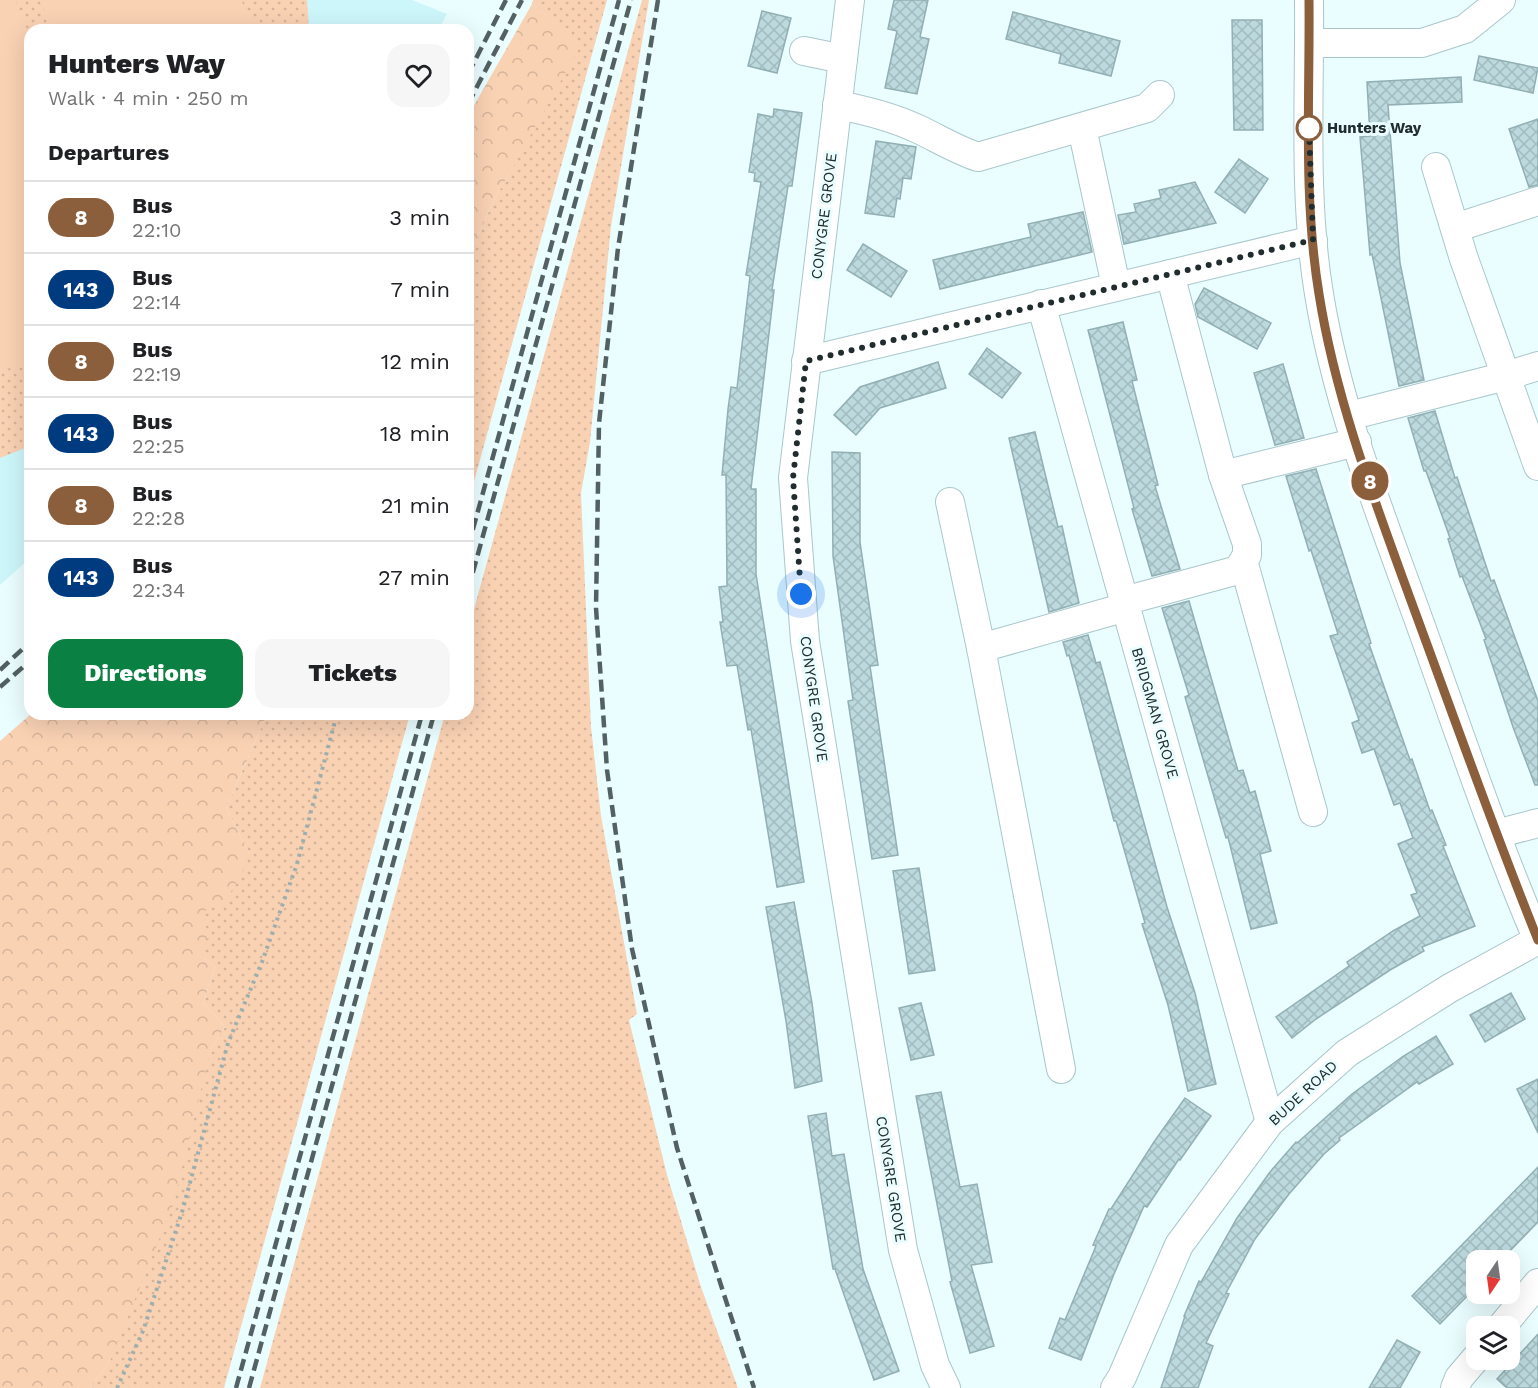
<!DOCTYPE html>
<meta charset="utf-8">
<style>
:root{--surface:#fff;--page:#f6f6f6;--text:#202124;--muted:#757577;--line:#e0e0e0;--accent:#0b8043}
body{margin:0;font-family:"Work Sans",sans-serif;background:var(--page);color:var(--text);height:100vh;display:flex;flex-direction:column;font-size:22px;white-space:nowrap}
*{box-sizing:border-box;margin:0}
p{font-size:20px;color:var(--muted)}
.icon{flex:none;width:33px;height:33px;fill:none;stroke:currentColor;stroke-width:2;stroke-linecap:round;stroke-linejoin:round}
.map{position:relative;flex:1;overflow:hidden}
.side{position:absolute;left:24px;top:24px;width:450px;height:696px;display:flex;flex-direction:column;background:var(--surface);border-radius:18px;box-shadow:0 6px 24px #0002}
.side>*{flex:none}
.badge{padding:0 12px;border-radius:20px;font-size:21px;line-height:39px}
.needle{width:39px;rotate:193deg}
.tools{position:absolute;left:1466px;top:1250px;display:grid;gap:12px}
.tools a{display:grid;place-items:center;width:54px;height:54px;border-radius:12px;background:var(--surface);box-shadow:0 6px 24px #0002;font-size:30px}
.you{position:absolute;width:30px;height:30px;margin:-15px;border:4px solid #fff;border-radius:50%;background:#1a73e8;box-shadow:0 0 0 9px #1a73e833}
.map>.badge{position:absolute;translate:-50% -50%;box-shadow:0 0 0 3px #fff}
h2{padding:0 24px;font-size:22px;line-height:54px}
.round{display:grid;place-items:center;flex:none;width:63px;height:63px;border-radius:18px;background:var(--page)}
.summary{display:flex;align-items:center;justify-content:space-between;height:102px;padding:0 24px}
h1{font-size:28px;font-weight:800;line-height:45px}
.cta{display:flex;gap:12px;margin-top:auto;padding:12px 24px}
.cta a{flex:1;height:69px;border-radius:18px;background:var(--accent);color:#fff;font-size:24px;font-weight:800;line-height:69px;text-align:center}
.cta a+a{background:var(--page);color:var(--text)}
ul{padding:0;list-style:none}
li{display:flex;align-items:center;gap:18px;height:72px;padding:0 24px;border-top:2px solid var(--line)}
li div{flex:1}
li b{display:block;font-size:22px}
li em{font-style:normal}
li .badge{min-width:66px;font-weight:700;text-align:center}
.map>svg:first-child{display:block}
.built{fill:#cdf6fb}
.grass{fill:url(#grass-dots)}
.forest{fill:url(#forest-crowns)}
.garden{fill:#f9d1b3}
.building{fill:url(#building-cross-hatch);stroke:#92afb3;stroke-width:1.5}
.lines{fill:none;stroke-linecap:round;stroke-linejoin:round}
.minor-casing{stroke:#a9c7cb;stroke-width:30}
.path{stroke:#9daeaf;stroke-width:4;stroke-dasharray:3 4.5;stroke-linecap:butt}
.minor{stroke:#fff;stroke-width:28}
.rail{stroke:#536162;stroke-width:4.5;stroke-dasharray:12 6;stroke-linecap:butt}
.line-casing{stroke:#fff;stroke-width:14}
.line{stroke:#8b5e3c;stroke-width:9}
.walk{stroke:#202c2d;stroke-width:6;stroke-dasharray:0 10.8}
.stop-dot{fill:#fff;stroke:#8b5e3c;stroke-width:3}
.labels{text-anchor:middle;stroke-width:6;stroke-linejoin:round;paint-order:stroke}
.stop-label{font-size:15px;font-weight:bold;fill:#202c2d;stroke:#eafdff;text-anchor:start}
.street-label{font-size:15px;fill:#202c2d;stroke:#eafdff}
</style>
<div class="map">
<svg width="1538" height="1388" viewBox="0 0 1538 1388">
<defs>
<pattern id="grass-dots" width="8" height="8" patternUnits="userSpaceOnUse" patternTransform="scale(1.5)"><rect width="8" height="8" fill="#f9d1b3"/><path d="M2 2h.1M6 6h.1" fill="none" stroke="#d5b49a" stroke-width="1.8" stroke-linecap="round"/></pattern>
<pattern id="forest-crowns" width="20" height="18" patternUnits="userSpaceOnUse" patternTransform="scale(1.5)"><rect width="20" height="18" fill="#f9d1b3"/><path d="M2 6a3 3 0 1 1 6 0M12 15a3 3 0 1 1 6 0" fill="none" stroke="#d5b49a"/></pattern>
<pattern id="building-cross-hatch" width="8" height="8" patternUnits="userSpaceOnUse" patternTransform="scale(1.5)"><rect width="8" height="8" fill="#bcdade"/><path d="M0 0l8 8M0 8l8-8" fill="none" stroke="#a1bbbf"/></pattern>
</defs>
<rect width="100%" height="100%" fill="#eafdff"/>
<path class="built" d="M 0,0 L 412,0 L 447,14 L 438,30 L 30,30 L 30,558 L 0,585 Z"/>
<g class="grass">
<path d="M 0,0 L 307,0 L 309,30 L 30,30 L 30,446 L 0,458 Z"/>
<path d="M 533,0 L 607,0 L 468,503 L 468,259 L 492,204 L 581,43 L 532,4 Z"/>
<path d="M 642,0 L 649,0 L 611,226 L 590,442 L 581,493 L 591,727 L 601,816 L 637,1014 L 629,1020 L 667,1175 L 701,1287 L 738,1388 L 260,1388 L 445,714 L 468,714 L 468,631 Z"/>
<path d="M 267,714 L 410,714 L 224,1388 L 90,1388 L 110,1361 L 211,1049 L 225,1027 L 203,1003 L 215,967 L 200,955 L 201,912 L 249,853 L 226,808 Z"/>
</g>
<g class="forest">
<path d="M 532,4 L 582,43 L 492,204 L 468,259 L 468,116 Z"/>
<path d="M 31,714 L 267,714 L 226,808 L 249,853 L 244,869 L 224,904 L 201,912 L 209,936 L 200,955 L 215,967 L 203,1003 L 225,1027 L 211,1049 L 173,1205 L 110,1361 L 90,1388 L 0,1388 L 0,741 Z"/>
</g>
<g class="garden">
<path d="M 0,0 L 15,0 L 30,36 L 30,360 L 0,372 Z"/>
<path d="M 39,0 L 241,0 L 257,30 L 55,30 Z"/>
</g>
<g class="building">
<path d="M 894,0 L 928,0 L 920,37 L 929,39 L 917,94 L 885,88 L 897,31 L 888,29 Z"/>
<path d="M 762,11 L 791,18 L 777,73 L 748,66 Z"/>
<path d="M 1013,12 L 1120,41 L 1111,76 L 1059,63 L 1061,54 L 1006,39 Z"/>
<path d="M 1232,20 L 1262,20 L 1263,130 L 1234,130 Z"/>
<path d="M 1479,56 L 1538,68 L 1533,93 L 1474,80 Z"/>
<path d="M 1461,77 L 1462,102 L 1388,105 L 1400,263 L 1424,380 L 1399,386 L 1372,254 L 1370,255 L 1360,137 L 1370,136 L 1367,82 Z"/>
<path d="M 774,109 L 802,113 L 792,186 L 788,186 L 772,290 L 774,290 L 751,489 L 756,489 L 756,574 L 804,882 L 777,887 L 751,729 L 748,730 L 737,665 L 727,666 L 720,622 L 723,622 L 719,587 L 727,586 L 726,475 L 722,475 L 728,409 L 731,387 L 737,388 L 750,276 L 746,275 L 761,182 L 754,181 L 755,173 L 749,172 L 758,114 L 773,117 Z"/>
<path d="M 1538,119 L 1538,185 L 1529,187 L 1509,129 Z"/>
<path d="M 876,141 L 916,147 L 911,179 L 903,178 L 900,199 L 897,198 L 894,217 L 865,213 Z"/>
<path d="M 1239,159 L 1268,179 L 1245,213 L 1215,192 Z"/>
<path d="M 1195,182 L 1216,223 L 1124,244 L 1118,215 L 1136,212 L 1134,204 L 1161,198 L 1159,190 Z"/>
<path d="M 1083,212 L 1092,252 L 940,289 L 933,260 L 1031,237 L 1028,224 Z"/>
<path d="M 863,244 L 907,271 L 891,297 L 847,270 Z"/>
<path d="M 1204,288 L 1271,323 L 1257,349 L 1198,317 L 1195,304 Z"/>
<path d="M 1123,322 L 1137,380 L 1132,381 L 1158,485 L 1155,486 L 1180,569 L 1152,576 L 1132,509 L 1134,508 L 1088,330 Z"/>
<path d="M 987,348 L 1021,373 L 1002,398 L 969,374 Z"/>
<path d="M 938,362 L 946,388 L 880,408 L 856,435 L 834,415 L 860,387 Z"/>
<path d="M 1283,364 L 1304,438 L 1275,445 L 1254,373 Z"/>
<path d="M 1435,411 L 1455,478 L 1457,477 L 1491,581 L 1494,580 L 1538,701 L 1538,785 L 1535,785 L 1513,727 L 1484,640 L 1486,639 L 1462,576 L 1460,577 L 1448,539 L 1450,538 L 1426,471 L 1424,471 L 1408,418 Z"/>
<path d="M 1035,432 L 1058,527 L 1062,526 L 1079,603 L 1049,612 L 1009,438 Z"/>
<path d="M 832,452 L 860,453 L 860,542 L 878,665 L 870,666 L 898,855 L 872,859 L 848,701 L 853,700 L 833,556 Z"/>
<path d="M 1316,469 L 1371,643 L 1369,644 L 1410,760 L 1412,759 L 1430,811 L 1432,810 L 1446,845 L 1443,846 L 1475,926 L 1422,947 L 1424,951 L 1390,970 L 1316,1019 L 1292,1038 L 1276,1017 L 1349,966 L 1347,962 L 1393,931 L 1420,916 L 1411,895 L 1417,893 L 1398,844 L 1413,838 L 1400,803 L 1394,805 L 1374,749 L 1362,753 L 1352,723 L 1359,720 L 1330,636 L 1338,634 L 1311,550 L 1309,551 L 1286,476 Z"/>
<path d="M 1189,601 L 1238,771 L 1243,770 L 1250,793 L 1255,791 L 1271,851 L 1260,854 L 1277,923 L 1251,929 L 1228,837 L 1226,838 L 1185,697 L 1189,695 L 1162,608 Z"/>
<path d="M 1088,635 L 1096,663 L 1100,662 L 1167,907 L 1195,993 L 1216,1084 L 1188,1091 L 1168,1005 L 1142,924 L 1145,923 L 1116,821 L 1114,821 L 1069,655 L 1067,656 L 1063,642 Z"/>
<path d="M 919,868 L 935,970 L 909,974 L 893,871 Z"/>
<path d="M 794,902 L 812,1003 L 822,1081 L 795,1088 L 786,1021 L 766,907 Z"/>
<path d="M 1511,993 L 1525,1019 L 1485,1042 L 1470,1015 Z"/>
<path d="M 921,1003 L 934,1055 L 911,1060 L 899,1008 Z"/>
<path d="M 1436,1036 L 1453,1064 L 1419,1084 L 1417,1082 L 1339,1138 L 1340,1140 L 1324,1154 L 1289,1194 L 1255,1239 L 1226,1293 L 1229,1294 L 1206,1343 L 1213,1346 L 1198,1388 L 1161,1388 L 1185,1316 L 1184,1316 L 1199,1281 L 1201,1282 L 1237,1218 L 1270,1172 L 1296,1142 L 1297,1143 L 1352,1094 L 1402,1057 Z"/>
<path d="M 1538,1079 L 1538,1133 L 1517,1089 Z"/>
<path d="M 941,1092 L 960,1187 L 977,1184 L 992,1262 L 971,1265 L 994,1346 L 970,1353 L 950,1282 L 952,1281 L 916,1096 Z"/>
<path d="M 1185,1098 L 1211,1116 L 1180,1160 L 1179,1159 L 1147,1207 L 1144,1206 L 1114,1274 L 1081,1360 L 1049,1348 L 1060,1318 L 1065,1320 L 1096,1246 L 1093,1245 L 1109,1209 L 1111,1209 L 1154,1142 Z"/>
<path d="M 826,1113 L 832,1156 L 844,1154 L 863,1269 L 899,1371 L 874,1380 L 835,1269 L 833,1269 L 808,1116 Z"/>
<path d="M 1538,1167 L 1538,1222 L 1501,1260 L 1476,1260 L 1476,1287 L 1440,1324 L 1412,1296 Z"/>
<path d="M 1538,1334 L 1538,1388 L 1507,1388 L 1497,1379 Z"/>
<path d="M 1397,1340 L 1420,1352 L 1400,1388 L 1369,1388 Z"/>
</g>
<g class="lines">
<defs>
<g id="minor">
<path d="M 850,0 L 793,478 L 805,641 L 903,1250 L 935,1365 L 946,1388"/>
<path d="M 1309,0 C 1310,98 1303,197 1319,294 C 1337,405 1380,513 1418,618 C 1457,726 1493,835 1538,940"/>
<path d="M 1310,43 L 1422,43 L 1465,29 L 1501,0"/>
<path d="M 804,51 L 843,59"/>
<path d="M 837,105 C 865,110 892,117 918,129 C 939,139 957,150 978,157 L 1147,108 L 1160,95"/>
<path d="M 1082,128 L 1116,286"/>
<path d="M 1436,167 L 1464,259 L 1538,466"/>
<path d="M 1455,228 L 1538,201"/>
<path d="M 1041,304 L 1270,1122"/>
<path d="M 806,361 L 1313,240"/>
<path d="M 1349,416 L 1506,376 L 1538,366"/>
<path d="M 1223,475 L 1357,442"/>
<path d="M 950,502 L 981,648 L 1061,1069"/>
<path d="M 1244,564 L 1313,812"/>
<path d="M 1124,601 L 1238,570 L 1247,555 L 1247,544 L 1223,475 L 1170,274"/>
<path d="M 981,648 L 1126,607"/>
<path d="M 1496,834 L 1538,823"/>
<path d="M 1502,1326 L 1538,1283"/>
<path d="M 1115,1388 L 1122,1377 L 1179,1245 L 1270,1122 L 1347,1053 L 1450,988 L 1538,940"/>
<path d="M 1455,1388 L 1459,1378 L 1476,1358"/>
</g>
</defs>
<use href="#minor" class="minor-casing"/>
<path class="path" d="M 117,1388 L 143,1331 L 182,1212 L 228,1043 L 262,962 L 297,864 L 337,714"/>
<use href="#minor" class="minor"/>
<g class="rail">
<path d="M 658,0 L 618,248 L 599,423 L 596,608 L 607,770 L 632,949 L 677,1148 L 754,1388"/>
<path d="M 468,74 L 506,0"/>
<path d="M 468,104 L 522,0"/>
<path d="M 468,547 L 619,0"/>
<path d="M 468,590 L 631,0"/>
<path d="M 0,670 L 30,642"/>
<path d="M 0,687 L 30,661"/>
<path d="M 236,1388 L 422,714"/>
<path d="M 249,1388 L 434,714"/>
</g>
</g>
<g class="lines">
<defs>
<path id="line" d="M 1309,0 C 1310,98 1303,197 1319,294 C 1336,402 1377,507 1414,609 C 1455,720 1494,831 1538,940"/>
</defs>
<use href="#line" class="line-casing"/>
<use href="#line" class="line"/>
<path class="walk" d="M 801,594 L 793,478 L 806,361 L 1313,240 L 1309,128"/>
</g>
<circle class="stop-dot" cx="1309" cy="128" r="12"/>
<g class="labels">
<g class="stop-label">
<text x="1327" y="133">Hunters Way</text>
</g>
<g class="street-label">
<text transform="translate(824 216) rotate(-83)" y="5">CONYGRE GROVE</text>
<text transform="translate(814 699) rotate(82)" y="5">CONYGRE GROVE</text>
<text transform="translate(1155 713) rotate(74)" y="5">BRIDGMAN GROVE</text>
<text transform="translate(1303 1093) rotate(-43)" y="5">BUDE ROAD</text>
<text transform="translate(891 1179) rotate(81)" y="5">CONYGRE GROVE</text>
</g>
</g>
</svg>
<div class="tools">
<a><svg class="needle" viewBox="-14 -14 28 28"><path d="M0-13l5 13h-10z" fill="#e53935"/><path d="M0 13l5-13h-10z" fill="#757577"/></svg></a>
<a><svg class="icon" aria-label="layers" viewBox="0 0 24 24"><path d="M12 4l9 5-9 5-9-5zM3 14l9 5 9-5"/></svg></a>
</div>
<div class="you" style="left:801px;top:594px"></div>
<b class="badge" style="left:1370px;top:481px;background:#8b5e3c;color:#fff">8</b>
<section class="side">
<div class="summary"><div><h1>Hunters Way</h1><p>Walk · 4 min · 250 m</p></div><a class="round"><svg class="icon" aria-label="heart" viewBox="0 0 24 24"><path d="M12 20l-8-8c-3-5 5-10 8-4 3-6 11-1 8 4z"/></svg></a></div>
<h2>Departures</h2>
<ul>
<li><span class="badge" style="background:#8b5e3c;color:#fff">8</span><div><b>Bus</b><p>22:10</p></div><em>3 min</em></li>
<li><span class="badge" style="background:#003b80;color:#fff">143</span><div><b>Bus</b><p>22:14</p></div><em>7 min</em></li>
<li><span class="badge" style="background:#8b5e3c;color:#fff">8</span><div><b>Bus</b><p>22:19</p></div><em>12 min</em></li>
<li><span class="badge" style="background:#003b80;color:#fff">143</span><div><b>Bus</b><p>22:25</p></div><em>18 min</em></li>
<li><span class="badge" style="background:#8b5e3c;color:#fff">8</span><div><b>Bus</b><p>22:28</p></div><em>21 min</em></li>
<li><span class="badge" style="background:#003b80;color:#fff">143</span><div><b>Bus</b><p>22:34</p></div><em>27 min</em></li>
</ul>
<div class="cta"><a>Directions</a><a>Tickets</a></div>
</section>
</div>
